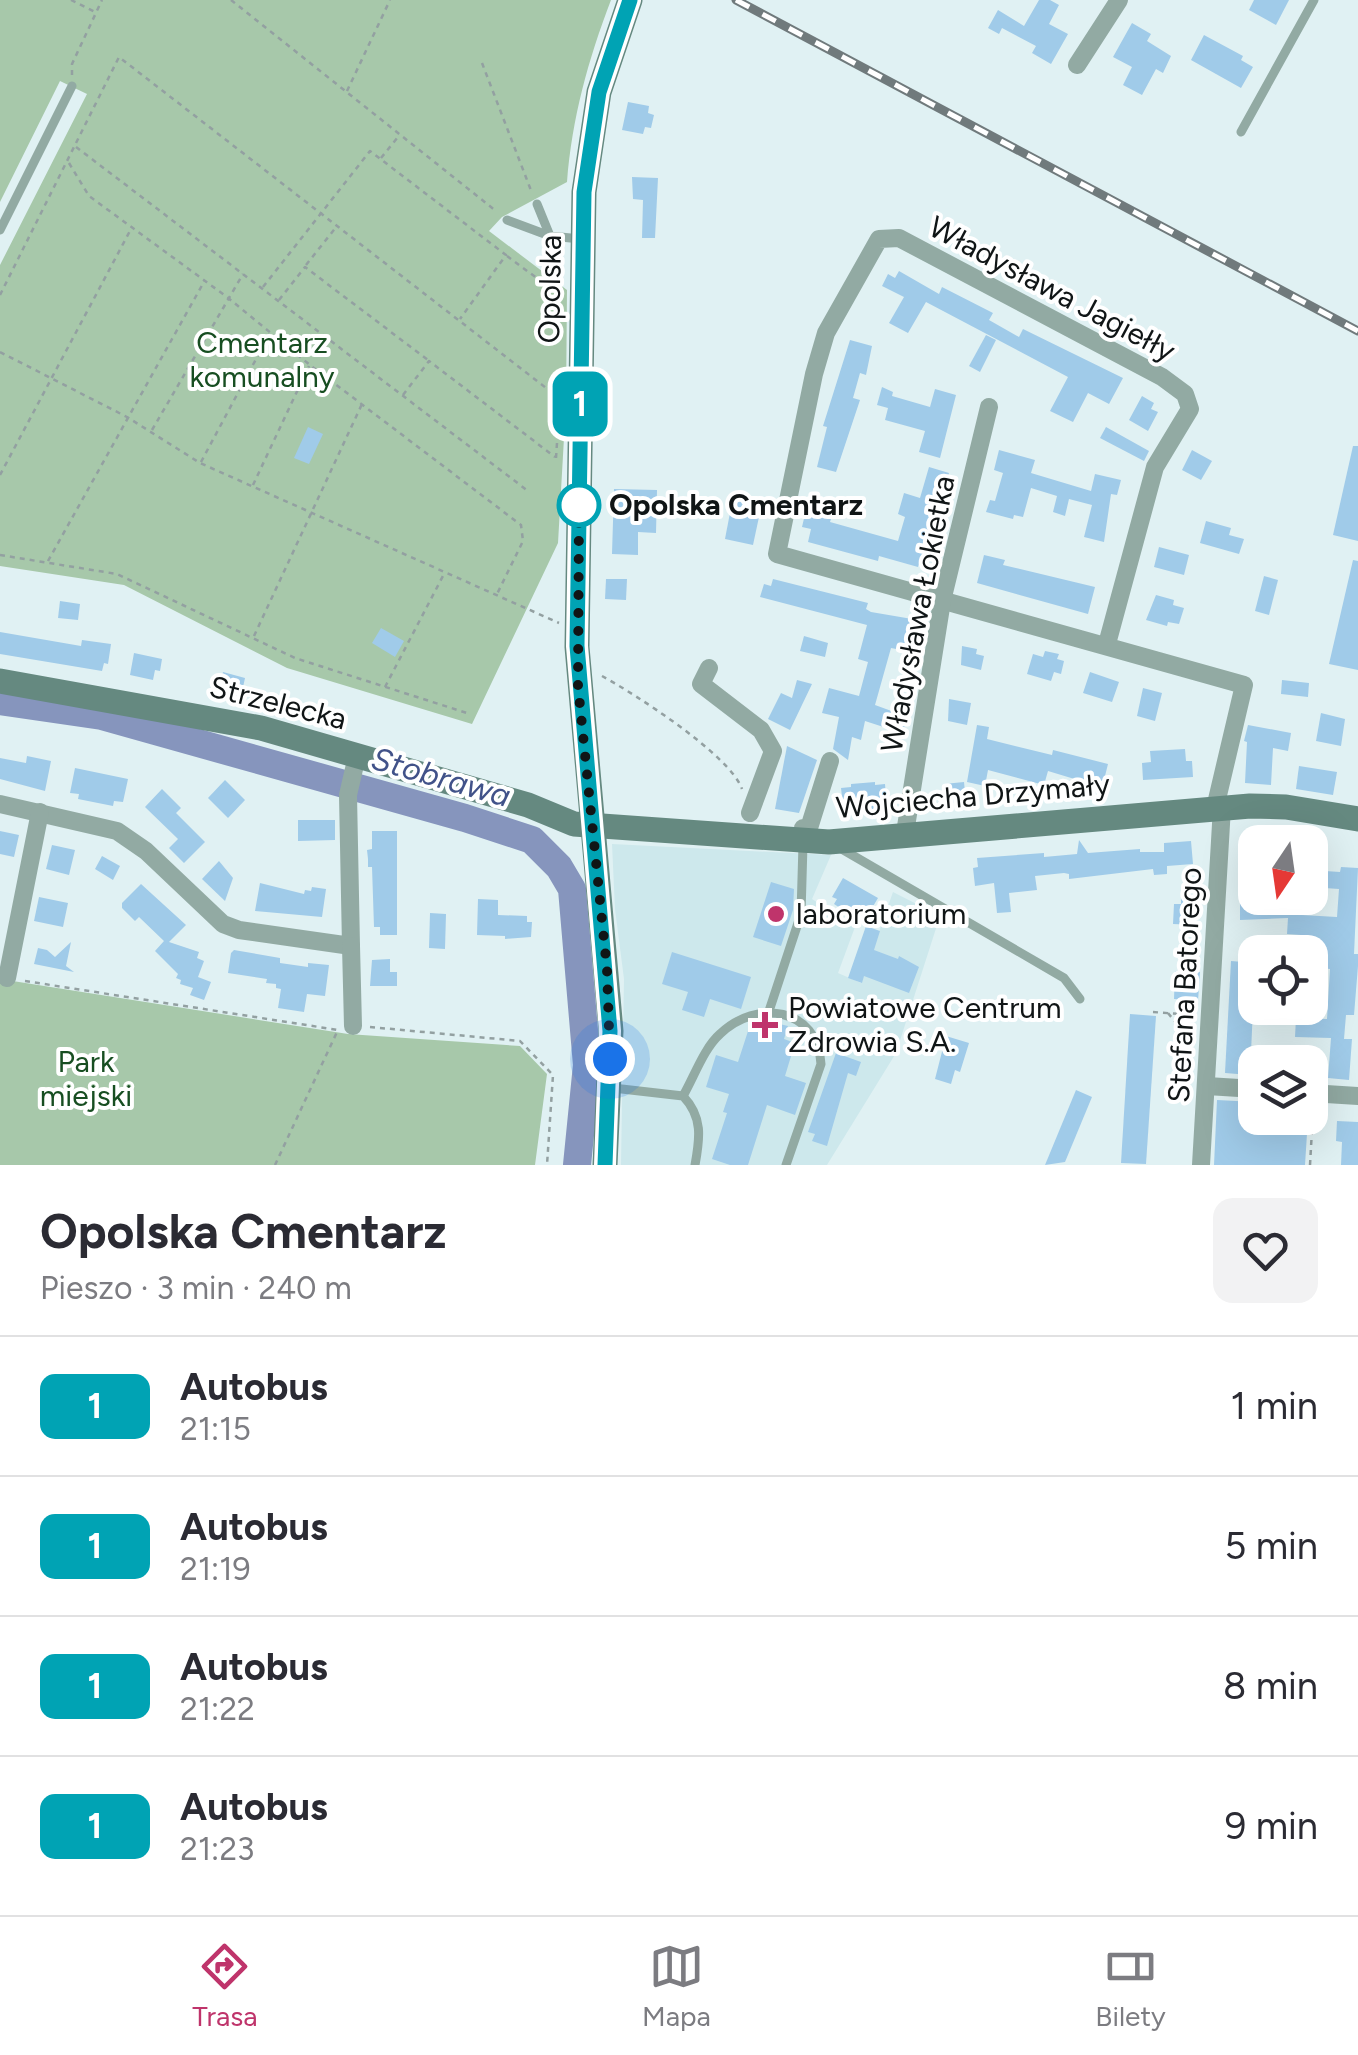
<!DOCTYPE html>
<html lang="pl">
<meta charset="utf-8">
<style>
:root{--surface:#fff;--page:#f2f2f3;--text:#2b2b33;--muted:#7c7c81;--line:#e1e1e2;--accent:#bf346b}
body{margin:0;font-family:Figtree,sans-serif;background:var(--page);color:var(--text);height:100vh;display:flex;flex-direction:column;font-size:38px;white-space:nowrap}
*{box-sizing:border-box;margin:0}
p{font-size:32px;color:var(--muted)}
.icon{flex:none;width:55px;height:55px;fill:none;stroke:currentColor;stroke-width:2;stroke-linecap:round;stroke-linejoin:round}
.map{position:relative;height:1165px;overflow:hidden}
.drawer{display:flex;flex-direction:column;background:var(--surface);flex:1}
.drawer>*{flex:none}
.badge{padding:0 20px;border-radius:15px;font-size:35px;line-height:65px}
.needle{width:65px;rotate:193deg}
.tools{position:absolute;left:1238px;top:825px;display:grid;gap:20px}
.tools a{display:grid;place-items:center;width:90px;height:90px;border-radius:20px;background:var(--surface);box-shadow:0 10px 40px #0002;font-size:50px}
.you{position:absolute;width:50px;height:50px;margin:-25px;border:8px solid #fff;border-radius:50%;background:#1a73e8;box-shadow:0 0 0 15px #1a73e833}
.map>.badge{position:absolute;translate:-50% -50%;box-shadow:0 0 0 5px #fff}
.round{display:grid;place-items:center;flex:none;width:105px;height:105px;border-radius:20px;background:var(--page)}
.head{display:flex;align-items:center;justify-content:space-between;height:170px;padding:0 40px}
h1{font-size:48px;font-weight:700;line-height:75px}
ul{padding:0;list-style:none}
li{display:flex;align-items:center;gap:30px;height:140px;padding:0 40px;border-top:2px solid var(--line)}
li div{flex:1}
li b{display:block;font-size:38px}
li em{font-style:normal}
li .badge{min-width:110px;font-weight:700;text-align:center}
.dock{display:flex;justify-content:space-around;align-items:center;height:140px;border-top:2px solid var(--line);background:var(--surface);font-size:28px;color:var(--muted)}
.dock a{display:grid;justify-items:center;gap:5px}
.dock .active{color:var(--accent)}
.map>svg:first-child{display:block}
.built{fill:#cde8ec}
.green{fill:#a7c8aa}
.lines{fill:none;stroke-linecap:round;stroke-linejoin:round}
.river{stroke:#8695bd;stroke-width:28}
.building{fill:#a0cbe9}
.path{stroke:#93a0a1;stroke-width:2.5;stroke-dasharray:5 5;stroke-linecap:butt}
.lane{stroke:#92aaa3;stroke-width:9}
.street{stroke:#92aaa3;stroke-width:18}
.secondary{stroke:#658980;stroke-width:25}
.rail-casing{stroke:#707a7c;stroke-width:9}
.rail{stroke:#fff;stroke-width:5;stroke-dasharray:15;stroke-linecap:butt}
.line-casing{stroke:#fff;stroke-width:22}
.line{stroke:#00a3b4;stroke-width:15}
.walk{stroke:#101516;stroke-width:10;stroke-dasharray:0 18}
.stop-dot{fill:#fff;stroke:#00a3b4;stroke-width:5}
.poi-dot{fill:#bf346b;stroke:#fff;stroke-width:4}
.labels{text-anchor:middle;stroke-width:8;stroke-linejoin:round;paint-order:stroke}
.street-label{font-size:30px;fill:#101516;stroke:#fff}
.park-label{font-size:30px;fill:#174e21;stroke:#fff}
.stop-label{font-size:30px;font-weight:bold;fill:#101516;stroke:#fff;text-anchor:start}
.poi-label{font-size:30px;fill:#101516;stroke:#fff;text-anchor:start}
.water-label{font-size:32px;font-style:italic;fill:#415289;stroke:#fff}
</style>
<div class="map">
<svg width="1358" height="1165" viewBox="0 0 1358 1165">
<rect width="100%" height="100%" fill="#e0f1f3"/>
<path class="built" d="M 612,844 L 831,855 L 812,899 L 855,927 L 838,973 L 861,983 L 893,892 L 940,916 L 896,1053 L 827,1165 L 621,1165 L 624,979 L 615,909 Z"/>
<g class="green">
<path d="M 0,0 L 611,0 C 588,60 572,118 567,182 L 502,217 L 489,231 L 567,290 L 566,403 L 558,543 L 472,724 L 287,668 L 124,585 L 0,566 L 0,265 L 87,94 L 60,81 L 0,202 Z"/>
<path d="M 0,979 L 348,1034 L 520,1046 L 547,1074 L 535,1165 L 0,1165 Z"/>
</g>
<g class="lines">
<path class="river" d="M 0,701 L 102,716 L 465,818 L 532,840 L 559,867 L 572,889 L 587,1065 L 577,1165"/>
</g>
<g class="building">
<path d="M 1039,0 L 1050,0 L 1059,5 L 1049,24 L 1068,34 L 1051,64 L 1032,53 L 1036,46 L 1002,28 L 999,34 L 988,28 L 998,10 L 1024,26 Z"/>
<path d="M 1254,0 L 1289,0 L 1276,25 L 1249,10 Z"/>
<path d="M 1132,23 L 1151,34 L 1147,41 L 1171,56 L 1163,73 L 1156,69 L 1142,95 L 1123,85 L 1132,67 L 1113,57 Z"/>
<path d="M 1204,35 L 1243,56 L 1241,60 L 1253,67 L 1241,88 L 1191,60 Z"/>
<path d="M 628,102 L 649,106 L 648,113 L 654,115 L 651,128 L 645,127 L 643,134 L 622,130 Z"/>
<path d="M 632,177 L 658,178 L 655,238 L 642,238 L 643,200 L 633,199 Z"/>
<path d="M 899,271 L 939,294 L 942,287 L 993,313 L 989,320 L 1019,337 L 1023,329 L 1123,378 L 1109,404 L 1088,393 L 1073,422 L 1050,411 L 1068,377 L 926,302 L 908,333 L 889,323 L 904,297 L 882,286 L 888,274 L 895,278 Z"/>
<path d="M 986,335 L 996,340 L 980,372 L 969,366 Z"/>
<path d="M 850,340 L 872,346 L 866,375 L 860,373 L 853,398 L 860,400 L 836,472 L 817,467 L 827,427 L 823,426 Z"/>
<path d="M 882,387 L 893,392 L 892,396 L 930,407 L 935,389 L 956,395 L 940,458 L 919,452 L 925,431 L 885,420 L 888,408 L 877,405 Z"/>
<path d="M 1142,396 L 1154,403 L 1151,409 L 1158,412 L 1148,431 L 1129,420 Z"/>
<path d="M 308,427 L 323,434 L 309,464 L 294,458 Z"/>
<path d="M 1106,427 L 1149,451 L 1144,461 L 1100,438 Z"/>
<path d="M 1353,446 L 1358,446 L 1358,541 L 1333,535 Z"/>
<path d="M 999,450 L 1035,460 L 1031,473 L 1091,491 L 1095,474 L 1121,480 L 1117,495 L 1111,494 L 1104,542 L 1084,537 L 1092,505 L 1069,499 L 1065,516 L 1053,512 L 1057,496 L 1031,488 L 1023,517 L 1014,515 L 1013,519 L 986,512 L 990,500 L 995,501 L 1003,473 L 994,470 Z"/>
<path d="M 1192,450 L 1212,461 L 1201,480 L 1182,470 Z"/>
<path d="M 929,467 L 949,473 L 924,565 L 919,563 L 918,567 L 879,556 L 878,561 L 808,542 L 811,529 L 802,527 L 807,506 L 833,513 L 830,522 L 898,541 L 905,517 L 898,514 L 904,493 L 920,498 Z"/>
<path d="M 614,489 L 657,490 L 656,533 L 638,532 L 638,555 L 612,554 Z"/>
<path d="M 733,497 L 762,503 L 753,545 L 725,539 Z"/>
<path d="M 1206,521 L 1231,528 L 1229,535 L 1244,539 L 1239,554 L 1200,543 Z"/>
<path d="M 1159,547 L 1189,555 L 1184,575 L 1154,567 Z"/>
<path d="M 984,555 L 1005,560 L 1003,565 L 1095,587 L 1088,614 L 977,583 Z"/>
<path d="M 1353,560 L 1358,561 L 1358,670 L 1329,664 Z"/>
<path d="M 1264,576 L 1278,580 L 1269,615 L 1255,611 Z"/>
<path d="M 606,579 L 627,579 L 626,600 L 605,599 Z"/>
<path d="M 773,579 L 868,603 L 866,609 L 871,612 L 918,620 L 915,635 L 910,634 L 907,651 L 891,648 L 875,705 L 908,717 L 902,733 L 865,721 L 861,740 L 852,737 L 848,760 L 833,749 L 839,717 L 822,713 L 829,688 L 859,696 L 868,662 L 858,659 L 867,625 L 760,597 L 764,584 L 771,586 Z"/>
<path d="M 1156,595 L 1174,600 L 1173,605 L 1184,608 L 1179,624 L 1168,622 L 1167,626 L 1146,620 Z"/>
<path d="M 60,601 L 80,604 L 78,620 L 58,618 Z"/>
<path d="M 381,628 L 404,641 L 395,657 L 372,643 Z"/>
<path d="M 0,632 L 81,646 L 82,640 L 111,644 L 108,664 L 104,663 L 102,671 L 0,654 Z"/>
<path d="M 804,636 L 828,643 L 825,657 L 800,651 Z"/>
<path d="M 962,646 L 977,649 L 976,654 L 984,656 L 981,670 L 961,665 Z"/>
<path d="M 1045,651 L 1059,654 L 1057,659 L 1064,661 L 1061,674 L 1054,672 L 1051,681 L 1027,674 L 1033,654 L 1043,657 Z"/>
<path d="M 134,653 L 162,659 L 160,671 L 155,670 L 153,680 L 130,675 Z"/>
<path d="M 223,672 L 245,678 L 240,701 L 217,695 Z"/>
<path d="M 1090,672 L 1119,682 L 1112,702 L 1083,693 Z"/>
<path d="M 797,680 L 812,684 L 790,730 L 768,719 L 781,693 L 792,698 Z"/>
<path d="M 1282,680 L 1309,683 L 1308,697 L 1281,694 Z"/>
<path d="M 1143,688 L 1162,693 L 1155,721 L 1137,716 Z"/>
<path d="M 949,699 L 971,703 L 967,725 L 948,721 Z"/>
<path d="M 314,704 L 344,713 L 339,731 L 309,722 Z"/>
<path d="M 1321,713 L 1345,719 L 1341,746 L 1316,741 Z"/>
<path d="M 977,725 L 989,727 L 987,739 L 1052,755 L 1053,750 L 1108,764 L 1103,784 L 1092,782 L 1091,784 L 1048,771 L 1044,785 L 988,770 L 985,786 L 967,782 Z"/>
<path d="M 1248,725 L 1291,733 L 1288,751 L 1273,748 L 1271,785 L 1245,783 L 1247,742 L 1244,741 Z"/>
<path d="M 787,746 L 817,760 L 799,813 L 775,809 Z"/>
<path d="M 1185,749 L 1186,761 L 1192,761 L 1193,777 L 1143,780 L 1142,763 L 1151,762 L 1150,751 Z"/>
<path d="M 27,756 L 51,761 L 45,791 L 0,779 L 0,758 L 26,763 Z"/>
<path d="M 1299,766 L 1337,772 L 1333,795 L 1296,789 Z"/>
<path d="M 75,768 L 128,779 L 123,802 L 114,801 L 113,806 L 78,799 L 79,794 L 70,793 Z"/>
<path d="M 225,780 L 245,800 L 228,818 L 208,798 Z"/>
<path d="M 875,782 L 875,785 L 885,784 L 887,810 L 844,814 L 841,788 L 851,787 L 851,784 Z"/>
<path d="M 964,782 L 966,802 L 945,804 L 944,784 Z"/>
<path d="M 162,789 L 181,808 L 176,813 L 205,842 L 184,863 L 169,848 L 178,839 L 145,807 Z"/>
<path d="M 298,820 L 335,820 L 335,840 L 298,841 Z"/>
<path d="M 0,831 L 19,835 L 14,857 L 0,854 Z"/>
<path d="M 372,831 L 397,831 L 397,935 L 380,935 L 380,927 L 374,927 L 372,867 L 368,867 L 368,859 L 367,850 L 372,849 Z"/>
<path d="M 1079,840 L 1088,853 L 1140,849 L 1140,852 L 1164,852 L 1164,843 L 1191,841 L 1193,864 L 1167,866 L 1167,874 L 1154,875 L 1153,869 L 1069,879 L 1069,874 L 1064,873 L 1035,876 L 1037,890 L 1009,893 L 1011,912 L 997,913 L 994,883 L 975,886 L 973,868 L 978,867 L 977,858 L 1044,853 L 1044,857 L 1077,854 Z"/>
<path d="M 52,845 L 75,850 L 69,875 L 46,869 Z"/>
<path d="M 1240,853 L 1255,854 L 1255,898 L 1303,898 L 1302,915 L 1337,917 L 1339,889 L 1310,887 L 1310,870 L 1340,872 L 1341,867 L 1358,868 L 1354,954 L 1358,954 L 1358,966 L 1354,1015 L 1346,1015 L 1344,1039 L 1352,1039 L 1349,1080 L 1328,1078 L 1331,1038 L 1295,1037 L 1296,1018 L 1327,1019 L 1330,969 L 1310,967 L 1310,952 L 1300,952 L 1301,935 L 1287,934 L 1288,918 L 1240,920 Z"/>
<path d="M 102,856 L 120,866 L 113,880 L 95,869 Z"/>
<path d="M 219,861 L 233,878 L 225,901 L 202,879 Z"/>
<path d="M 843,878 L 878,898 L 863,923 L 834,904 L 837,899 L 832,897 Z"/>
<path d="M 771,882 L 794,889 L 793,910 L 781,946 L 753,937 Z"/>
<path d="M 260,883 L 304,894 L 305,890 L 311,891 L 312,887 L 326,889 L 322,917 L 255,911 Z"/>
<path d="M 141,884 L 186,925 L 169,942 L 199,952 L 197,958 L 204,961 L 198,977 L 211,982 L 204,1000 L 190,995 L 193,988 L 180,984 L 181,980 L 176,978 L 178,974 L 155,951 L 164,941 L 139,917 L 135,921 L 122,908 L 122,903 Z"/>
<path d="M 39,897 L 68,903 L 63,927 L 34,921 Z"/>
<path d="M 1181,897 L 1196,898 L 1195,925 L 1173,924 L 1174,904 L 1181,904 Z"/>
<path d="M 478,899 L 498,900 L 498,915 L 527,916 L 527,922 L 532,922 L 531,937 L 505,939 L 505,936 L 477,935 Z"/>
<path d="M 430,913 L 446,914 L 445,949 L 429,948 Z"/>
<path d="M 866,926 L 880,931 L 874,950 L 898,959 L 899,956 L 919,967 L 909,993 L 864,976 L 862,983 L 848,978 Z"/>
<path d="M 71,942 L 66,966 L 74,972 L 34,964 L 38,948 L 47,950 L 55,957 Z"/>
<path d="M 234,950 L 280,958 L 280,963 L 308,967 L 308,963 L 329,965 L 325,996 L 307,994 L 304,1012 L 278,1008 L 281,989 L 276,988 L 276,984 L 266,983 L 267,979 L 228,973 L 231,953 Z"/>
<path d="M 672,952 L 751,977 L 741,1009 L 710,999 L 704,1017 L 682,1010 L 688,992 L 662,984 Z"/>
<path d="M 390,959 L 390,972 L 397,972 L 397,986 L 370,986 L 372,960 Z"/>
<path d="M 1231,961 L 1255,963 L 1250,1075 L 1225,1073 Z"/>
<path d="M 1175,971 L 1200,972 L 1198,1001 L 1174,999 Z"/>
<path d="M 1130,1014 L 1156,1016 L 1146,1164 L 1121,1163 Z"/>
<path d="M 767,1021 L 788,1026 L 784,1039 L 795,1043 L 785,1076 L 806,1083 L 795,1115 L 767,1105 L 748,1165 L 730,1165 L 712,1159 L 727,1113 L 723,1112 L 729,1094 L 706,1087 L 716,1055 L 738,1062 L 749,1028 L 762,1032 Z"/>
<path d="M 946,1036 L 969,1043 L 960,1072 L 955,1070 L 951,1084 L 935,1079 Z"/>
<path d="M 1279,1048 L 1302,1049 L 1301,1062 L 1278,1062 Z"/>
<path d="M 836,1053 L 861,1062 L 856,1076 L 848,1073 L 827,1146 L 812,1141 L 815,1134 L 808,1132 Z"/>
<path d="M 1076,1090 L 1092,1097 L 1065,1162 L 1045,1165 Z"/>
<path d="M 1217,1100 L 1255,1102 L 1255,1118 L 1308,1118 L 1305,1165 L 1214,1165 Z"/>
<path d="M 1337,1121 L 1358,1122 L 1358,1165 L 1341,1165 L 1342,1142 L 1336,1141 Z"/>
</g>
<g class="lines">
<g class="path">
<path d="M 71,0 L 95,12"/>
<path d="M 231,0 L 496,211"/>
<path d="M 482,63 L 532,193"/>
<path d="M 72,75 L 72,64 L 102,0"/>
<path d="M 347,91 L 390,0"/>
<path d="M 76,147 L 528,491"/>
<path d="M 381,158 L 398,137"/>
<path d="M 69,163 L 89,196 L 227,297 L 310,365 L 521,525 L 523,541 L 497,594"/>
<path d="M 507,256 L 561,296"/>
<path d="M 306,265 L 337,226"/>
<path d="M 263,287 L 370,151 L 506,255 L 460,319"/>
<path d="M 0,295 L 119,57 L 559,398"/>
<path d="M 279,300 L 305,267 L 428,360"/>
<path d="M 0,352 L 127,417 L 200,463 L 559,623"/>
<path d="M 403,395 L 429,361 L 555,457"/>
<path d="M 152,430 L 243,274"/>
<path d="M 556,458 L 558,428"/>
<path d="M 201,462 L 270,333"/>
<path d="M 0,475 L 131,229"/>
<path d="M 253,485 L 309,366"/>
<path d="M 0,555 L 117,574 L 295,658 L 470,714"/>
<path d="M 48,561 L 205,280"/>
<path d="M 254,636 L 362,404"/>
<path d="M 602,676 C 635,694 730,755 742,789"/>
<path d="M 385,687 L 444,574"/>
<path d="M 25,981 L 338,1030"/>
<path d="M 1153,1012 L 1193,1015"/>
<path d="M 1168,1013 L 1192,1043"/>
<path d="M 370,1027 L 520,1041 L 553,1075 L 547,1165"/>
<path d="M 275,1165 L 337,1032"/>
<path d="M 1310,1165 L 1313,1112"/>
</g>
<g class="lane">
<path d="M 1241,132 L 1314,0"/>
<path d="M 537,204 L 550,236 L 581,239"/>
<path d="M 507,220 L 550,236"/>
<path d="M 0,230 L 72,86"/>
<path d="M 840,848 L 1064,978 L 1080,999"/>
<path d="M 769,1011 L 801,914 L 803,844"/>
<path d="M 613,1088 L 683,1096 C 703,1117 700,1138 695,1165"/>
<path d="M 683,1096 C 694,1077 704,1048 720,1034 C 756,999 818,1007 821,1064 L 786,1165"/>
</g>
<g class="street">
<path d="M 1077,65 L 1119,0"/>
<path d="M 1107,644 L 1155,467 L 1190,409 L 1185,394 L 1162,377 L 899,238 L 879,239 L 826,333 L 814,374 L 777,554 L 1244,685 L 1215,808"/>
<path d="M 709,668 L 701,684 L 761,730 L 773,751 L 750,813"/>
<path d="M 0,804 L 117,831 L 146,851 L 223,924 L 239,930 L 351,946 L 348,795 L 357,756"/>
<path d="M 803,828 L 809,828 L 830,761"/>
<path d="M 905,833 L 942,601 L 989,407"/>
<path d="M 351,946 L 353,1026"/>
<path d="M 7,978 L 40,812"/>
<path d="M 1207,1086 L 1255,1089"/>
<path d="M 1310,1093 L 1358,1096"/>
<path d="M 1201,1165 L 1222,807"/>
</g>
<g class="secondary">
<path d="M 0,681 L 261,728 L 528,805 L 574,824 L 829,842 L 1250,806 L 1286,807 L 1358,819"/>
<path d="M 605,1165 L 611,1031 L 577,647 L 584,192 L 599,92 L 630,0"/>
</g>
<defs>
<path id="rail" d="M 736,0 L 1358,331"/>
</defs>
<use href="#rail" class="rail-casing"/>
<use href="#rail" class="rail"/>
</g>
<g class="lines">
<defs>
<path id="line" d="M 605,1165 L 610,1031 L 577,646 L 584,192 L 599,92 L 630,0"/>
</defs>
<use href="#line" class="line-casing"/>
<use href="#line" class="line"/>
<path class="walk" d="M 579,505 L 578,686 L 607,969 L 610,1059"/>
</g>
<circle class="stop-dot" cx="579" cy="505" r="20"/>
<g class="poi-dot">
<circle cx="776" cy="914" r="10"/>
<path d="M760 1010h10v10h10v10h-10v10h-10v-10h-10v-10h10z"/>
</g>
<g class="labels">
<g class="street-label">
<text transform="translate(550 289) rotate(-89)" y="10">Opolska</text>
<text transform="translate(1052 289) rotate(28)" y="10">Władysława Jagiełły</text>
<text transform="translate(918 614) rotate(-79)" y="10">Władysława Łokietka</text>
<text transform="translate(278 703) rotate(14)" y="10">Strzelecka</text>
<text transform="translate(973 796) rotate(-5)" y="10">Wojciecha Drzymały</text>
<text transform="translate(1185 985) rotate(-87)" y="10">Stefana Batorego</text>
</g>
<g class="park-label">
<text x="262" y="353">Cmentarz<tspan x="262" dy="34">komunalny</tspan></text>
<text x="86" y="1072">Park<tspan x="86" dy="34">miejski</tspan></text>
</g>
<g class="stop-label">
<text x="609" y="515">Opolska Cmentarz</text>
</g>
<g class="poi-label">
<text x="796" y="924">laboratorium</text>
<text x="788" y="1018">Powiatowe Centrum<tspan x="788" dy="34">Zdrowia S.A.</tspan></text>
</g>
<g class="water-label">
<text transform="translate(441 777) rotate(16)" y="11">Stobrawa</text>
</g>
</g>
</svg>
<div class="tools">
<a><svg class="needle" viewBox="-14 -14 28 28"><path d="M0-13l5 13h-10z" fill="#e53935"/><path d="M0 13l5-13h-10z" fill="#7c7c81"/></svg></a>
<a><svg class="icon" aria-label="locate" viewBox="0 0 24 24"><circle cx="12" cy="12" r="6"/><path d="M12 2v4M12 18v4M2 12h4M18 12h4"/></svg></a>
<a><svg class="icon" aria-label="layers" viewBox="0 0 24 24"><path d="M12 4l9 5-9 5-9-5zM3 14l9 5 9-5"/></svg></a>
</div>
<div class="you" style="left:610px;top:1059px"></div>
<b class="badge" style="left:580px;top:404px;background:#00a3b4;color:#fff">1</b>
</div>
<section class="drawer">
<div class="head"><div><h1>Opolska Cmentarz</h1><p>Pieszo · 3 min · 240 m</p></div><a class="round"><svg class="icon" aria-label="heart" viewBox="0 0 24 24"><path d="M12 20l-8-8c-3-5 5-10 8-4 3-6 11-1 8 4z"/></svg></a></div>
<ul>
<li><span class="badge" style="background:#00a3b4;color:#fff">1</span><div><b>Autobus</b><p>21:15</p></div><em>1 min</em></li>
<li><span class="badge" style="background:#00a3b4;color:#fff">1</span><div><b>Autobus</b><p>21:19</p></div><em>5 min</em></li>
<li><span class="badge" style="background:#00a3b4;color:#fff">1</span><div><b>Autobus</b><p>21:22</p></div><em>8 min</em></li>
<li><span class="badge" style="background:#00a3b4;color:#fff">1</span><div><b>Autobus</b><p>21:23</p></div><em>9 min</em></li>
</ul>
</section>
<nav class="dock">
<a class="active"><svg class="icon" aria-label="directions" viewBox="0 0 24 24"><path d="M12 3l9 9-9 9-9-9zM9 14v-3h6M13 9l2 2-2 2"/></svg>Trasa</a>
<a><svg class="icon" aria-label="map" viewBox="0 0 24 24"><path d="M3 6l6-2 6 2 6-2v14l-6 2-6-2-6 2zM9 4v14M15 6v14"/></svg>Mapa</a>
<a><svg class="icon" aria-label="tickets" viewBox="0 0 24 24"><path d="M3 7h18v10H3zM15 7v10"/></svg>Bilety</a>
</nav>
